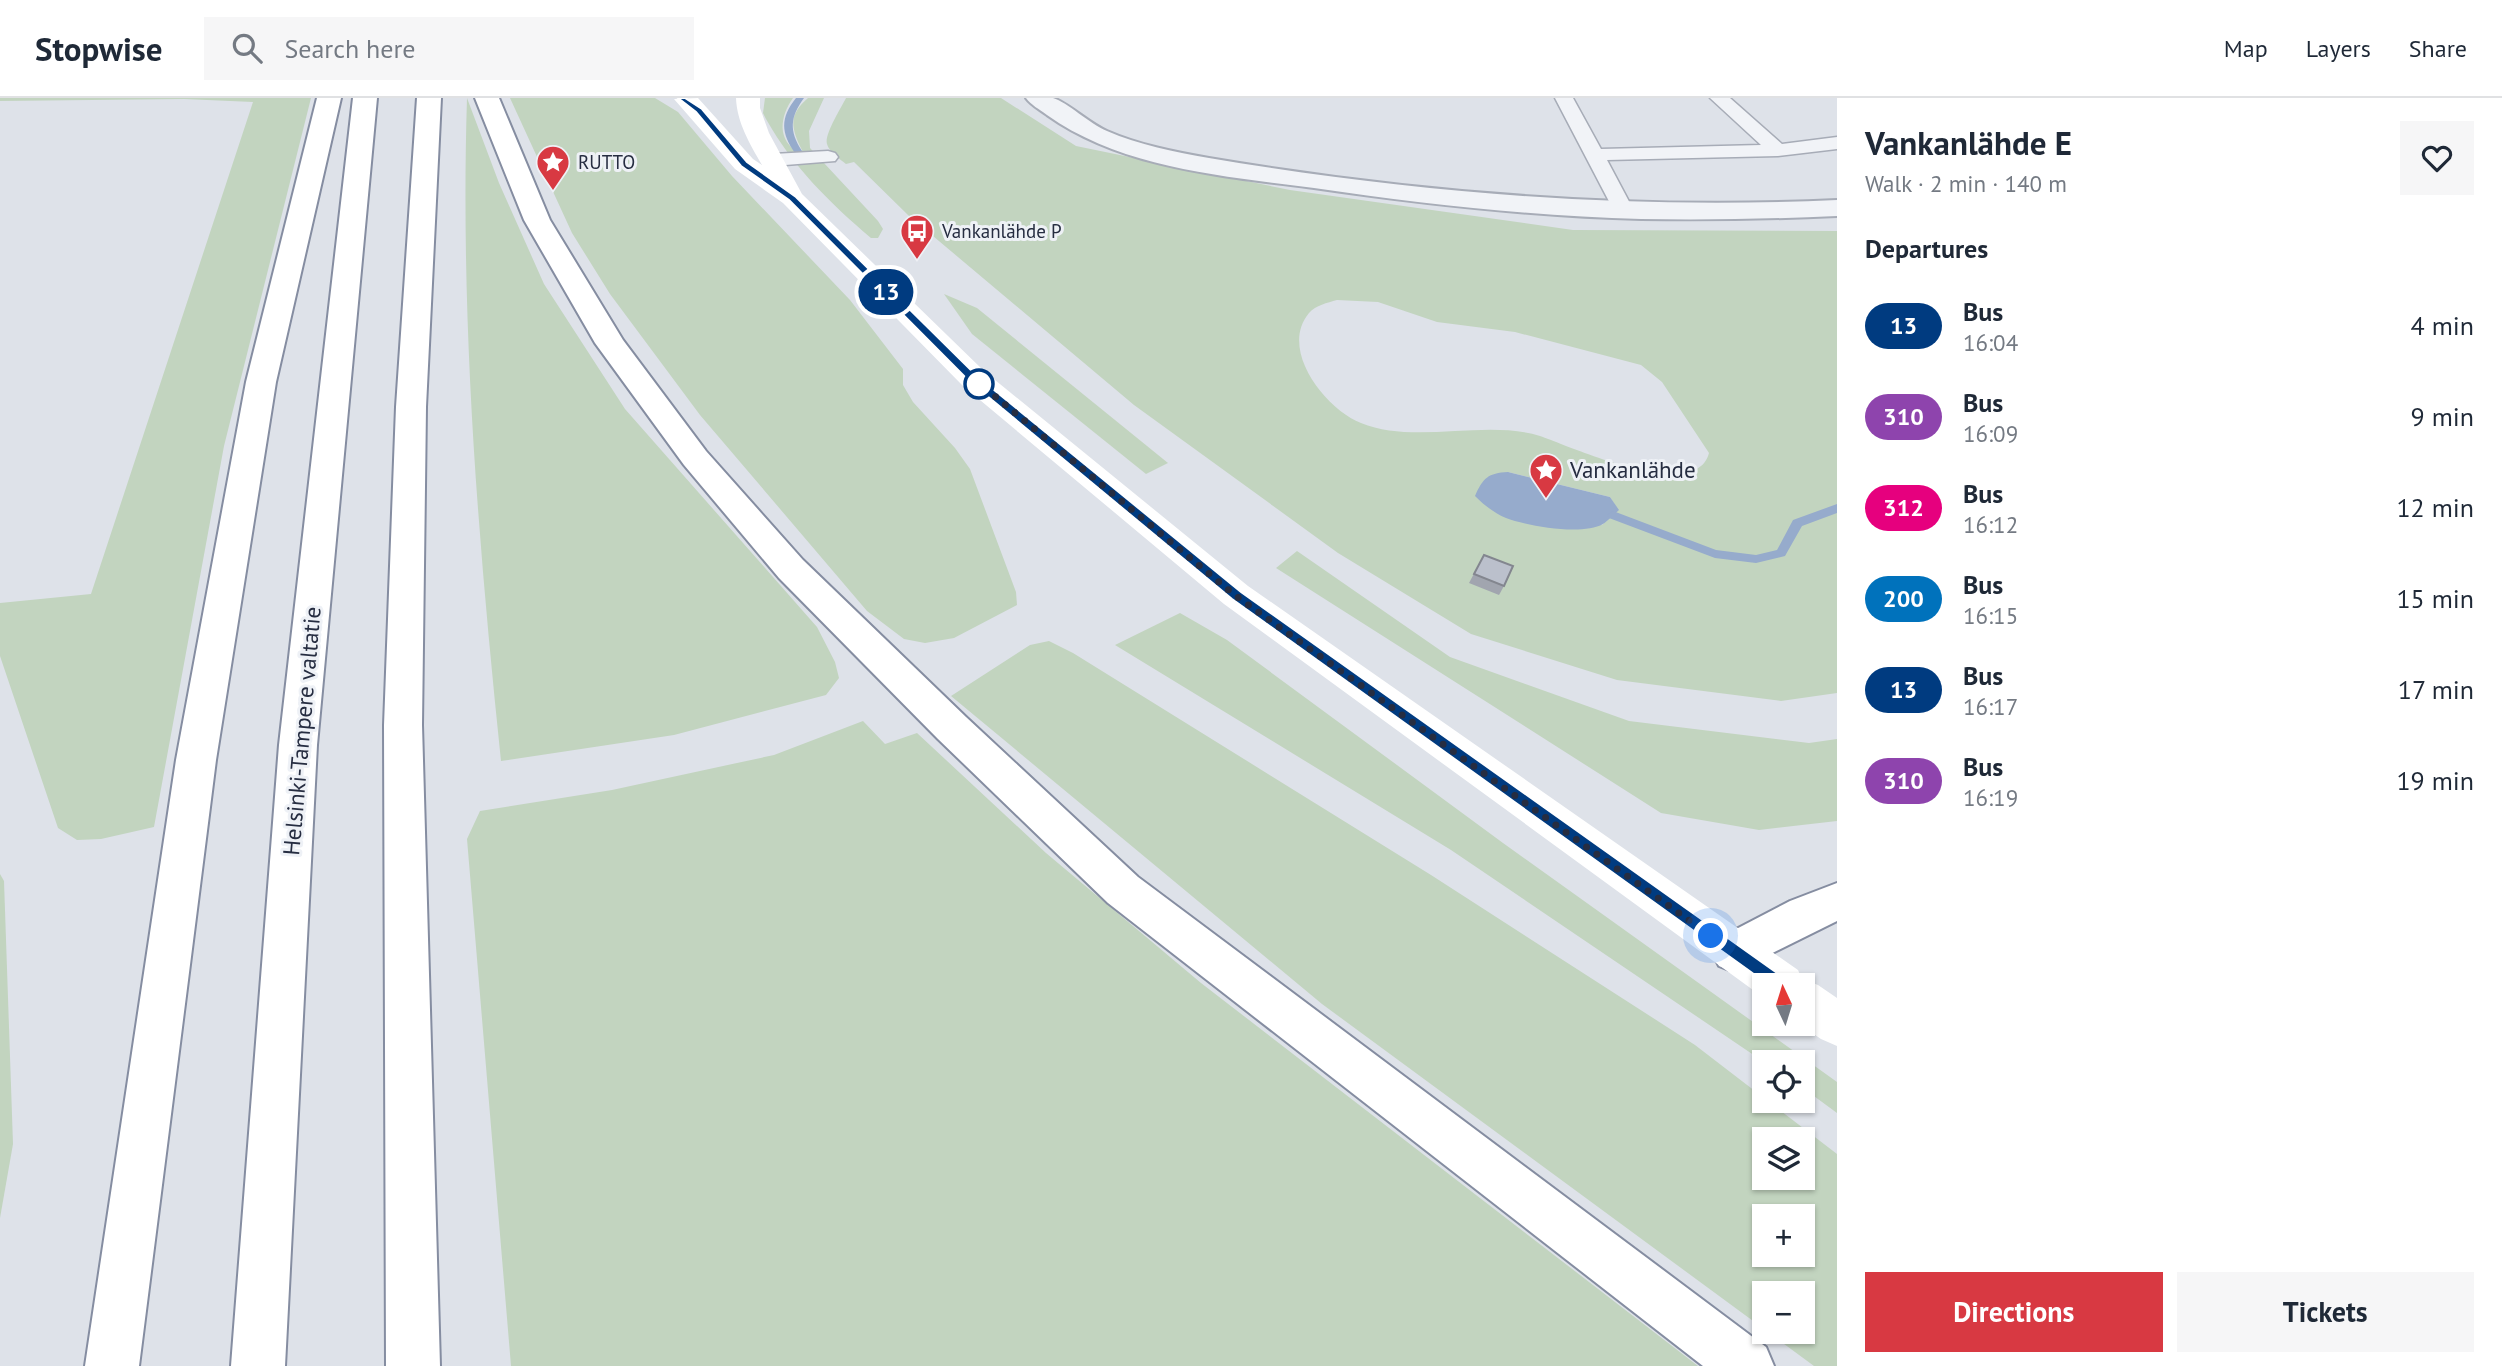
<!DOCTYPE html>
<meta charset="utf-8">
<style>
:root{--surface:#fff;--page:#f6f6f7;--text:#1f2937;--muted:#747a83;--line:#e0e1e3;--accent:#d83942}
body{margin:0;font-family:"PT Sans",sans-serif;background:var(--page);color:var(--text);height:100vh;display:flex;flex-direction:column;font-size:26px;white-space:nowrap}
*{box-sizing:border-box;margin:0}
p{font-size:23px;color:var(--muted)}
.icon{flex:none;width:38px;height:38px;fill:none;stroke:currentColor;stroke-width:2;stroke-linecap:round;stroke-linejoin:round}
.map{position:relative;flex:1;overflow:hidden}
.details{display:flex;flex-direction:column;background:var(--surface);width:665px}
.details>*{flex:none}
.badge{padding:0 14px;border-radius:23px;font-size:24px;line-height:46px}
.needle{width:46px;rotate:356deg}
.tools{position:absolute;left:1752px;top:875px;display:grid;gap:14px}
.tools a{display:grid;place-items:center;width:63px;height:63px;border-radius:0px;background:var(--surface);box-shadow:0 2px 5px #0004;font-size:35px}
.you{position:absolute;width:35px;height:35px;margin:-18px;border:5px solid #fff;border-radius:50%;background:#1a73e8;box-shadow:0 0 0 10px #1a73e833}
.map>.badge{position:absolute;translate:-50% -50%;box-shadow:0 0 0 4px #fff}
h2{padding:0 28px;font-size:26px;line-height:63px}
.round{display:grid;place-items:center;flex:none;width:74px;height:74px;border-radius:0px;background:var(--page)}
.head{display:flex;align-items:center;justify-content:space-between;height:119px;padding:0 28px}
h1{font-size:33px;font-weight:600;line-height:52px}
.primary-button{display:flex;gap:14px;margin-top:auto;padding:14px 28px}
.primary-button a{flex:1;height:80px;border-radius:0px;background:var(--accent);color:#fff;font-size:28px;font-weight:600;line-height:80px;text-align:center}
.primary-button a+a{background:var(--page);color:var(--text)}
ul{padding:0;list-style:none}
li{display:flex;align-items:center;gap:21px;height:91px;padding:0 28px}
li div{flex:1}
li b{display:block;font-size:26px}
li em{font-style:normal}
li .badge{min-width:77px;font-weight:700;text-align:center}
header{display:flex;align-items:center;gap:42px;box-sizing:border-box;height:98px;padding:0 35px;background:var(--surface);border-bottom:2px solid var(--line)}
header strong{font-size:33px}
nav{display:flex;gap:38px;margin-inline-start:auto;font-size:24px}
.search{width:490px;height:63px;background:var(--page);display:flex;align-items:center;gap:18px;box-sizing:border-box;padding:0 24px;border-radius:0px;color:var(--muted);font-size:26px}
main{display:flex;flex:1;min-height:0}
.map>svg:first-child{display:block}
.green{fill:#c2d4bf;fill-rule:evenodd}
.water{fill:#96abcc}
.lines{fill:none;stroke-linecap:round;stroke-linejoin:round}
.stream{fill:#96abcc;fill-rule:evenodd}
.service-casing{stroke:#a7acb7;stroke-width:3}
.minor-casing{stroke:#a7acb7;stroke-width:4}
.trunk-casing{stroke:#858da1;stroke-width:4}
.motorway-casing{stroke:#858da1;stroke-width:4}
.service{fill:#f1f3f7;fill-rule:evenodd}
.minor{fill:#f1f3f7;fill-rule:evenodd}
.secondary{fill:#fff;fill-rule:evenodd}
.trunk{fill:#fff;fill-rule:evenodd}
.motorway{fill:#fff;fill-rule:evenodd}
.wall{fill:#a1a5af}
.building{fill:#bbc0cc;stroke:#83868f;stroke-width:2}
.line{fill:#003b80;stroke:#fff;stroke-width:2}
.walk{stroke:#262d41;stroke-width:7;stroke-dasharray:0 12.6}
.stop-dot{fill:#fff;stroke:#003b80;stroke-width:3.5}
.labels{text-anchor:middle;stroke-width:6;stroke-linejoin:round;paint-order:stroke}
.far-poi-label{font-size:19px;fill:#262d41;stroke:#eef1f6;text-anchor:start}
.poi-label{font-size:23px;fill:#262d41;stroke:#eef1f6;text-anchor:start}
.street-label{font-size:23px;fill:#262d41;stroke:#eef1f6}
</style>
<header>
<strong>Stopwise</strong>
<div class="search"><svg class="icon" aria-label="search" viewBox="0 0 24 24"><circle cx="10" cy="10" r="6"/><path d="M15 15l6 6"/></svg>Search here</div>
<nav><a>Map</a><a>Layers</a><a>Share</a></nav>
</header>
<main>
<div class="map">
<svg width="1837" height="1268" viewBox="0 0 1837 1268">
<rect width="100%" height="100%" fill="#dee2e9"/>
<g class="green">
<path d="M 0,0 L 311,0 L 224,348 L 154,729 L 101,741 L 77,742 L 58,730 L 0,558 L 0,505 L 91,496 L 253,4 L 184,1 L 0,3 Z"/>
<path d="M 467,0 L 499,85 L 544,186 L 625,311 L 817,529 L 835,564 L 839,580 L 826,597 L 674,637 L 501,663 C 478,442 460,222 467,0 Z"/>
<path d="M 510,0 L 655,0 L 678,14 L 732,78 L 850,202 L 903,271 L 903,287 L 913,304 L 955,350 L 970,371 L 1016,494 L 1017,507 L 954,540 L 925,545 L 904,541 L 867,513 L 700,317 L 610,196 L 572,135 Z"/>
<path d="M 765,0 L 793,0 C 780,18 776,43 800,55 L 802,52 C 791,30 788,17 808,0 L 824,0 L 809,33 L 810,50 L 878,123 L 883,131 L 878,140 L 871,140 C 830,105 793,69 766,21 L 763,15 Z"/>
<path d="M 846,0 L 1001,0 L 1076,48 L 1290,92 L 1573,132 L 1837,133 L 1837,595 L 1781,603 L 1617,582 L 1471,536 L 1338,455 L 1134,307 L 908,117 L 854,64 L 846,66 C 840,61 829,54 827,46 C 824,37 841,10 846,0 ZM 1337,202 L 1378,204 L 1437,224 L 1515,234 L 1641,267 L 1662,284 L 1709,355 C 1696,406 1572,349 1540,338 C 1485,321 1414,347 1361,325 C 1327,312 1278,252 1309,215 C 1316,207 1327,205 1337,202 ZM 1508,374 L 1610,399 L 1618,412 L 1602,427 Z"/>
<path d="M 944,196 L 977,210 L 1168,365 L 1146,376 L 972,236 Z"/>
<path d="M 1297,453 L 1450,559 L 1629,623 L 1809,645 L 1837,641 L 1837,723 L 1759,732 L 1661,715 L 1276,470 Z"/>
<path d="M 1180,515 L 1227,542 L 1503,745 L 1837,984 L 1837,1015 L 1803,990 L 1802,964 L 1764,964 L 1451,752 L 1115,547 Z"/>
<path d="M 1049,543 L 1073,555 L 1431,777 L 1695,947 L 1764,1000 L 1764,1003 L 1768,1003 L 1837,1056 L 1837,1268 L 1814,1268 L 1768,1234 L 1802,1234 L 1802,1195 L 1764,1195 L 1764,1231 L 1322,906 L 951,598 L 1030,547 ZM 1764,1041 L 1802,1041 L 1802,1080 L 1764,1080 ZM 1764,1118 L 1802,1118 L 1802,1157 L 1764,1157 Z"/>
<path d="M 863,623 L 885,646 L 917,635 L 1046,755 L 1201,885 L 1698,1268 L 511,1268 L 467,741 L 480,713 L 612,692 L 774,657 Z"/>
<path d="M 0,776 L 4,783 L 13,1046 L 0,1120 Z"/>
</g>
<path class="water" d="M 1508,374 L 1610,399 L 1619,412 C 1614,416 1608,423 1603,426 C 1582,438 1527,428 1506,420 C 1494,415 1484,407 1475,398 C 1483,380 1488,375 1508,374 Z"/>
<g class="lines">
<g class="stream">
<path d="M 796,0 L 804,0 C 790,19 789,33 802,53 L 798,56 L 795,55 C 781,35 780,20 796,0 Z"/>
<path d="M 1837,406 L 1837,415 L 1802,428 L 1785,458 L 1756,465 L 1715,460 L 1609,420 L 1607,417 L 1613,413 L 1716,452 L 1756,457 L 1777,452 L 1793,422 Z"/>
</g>
<defs>
<g id="service">
<path d="M 1555,0 L 1573,0 L 1601,51 L 1761,47 L 1710,0 L 1730,0 L 1782,46 L 1837,39 L 1837,51 L 1778,58 L 1607,62 L 1633,111 L 1630,115 L 1616,115 L 1613,111 Z"/>
<path d="M 828,53 L 835,55 L 838,59 L 835,63 L 773,68 L 763,62 L 773,56 Z"/>
</g>
<path id="minor" d="M 1026,0 C 1034,0 1045,0 1053,0 C 1067,4 1090,26 1107,33 C 1139,47 1175,54 1209,60 C 1417,95 1626,112 1837,102 L 1837,118 C 1772,121 1707,122 1641,121 C 1532,118 1423,106 1314,90 C 1224,78 1123,71 1047,17 C 1039,11 1031,7 1026,0 Z"/>
<path id="trunk" d="M 1837,785 L 1837,823 L 1734,874 L 1719,868 L 1712,854 L 1719,840 L 1790,803 Z"/>
<g id="motorway">
<path d="M 317,0 L 341,0 L 276,284 L 216,662 L 139,1268 L 85,1268 L 176,662 L 246,284 Z"/>
<path d="M 353,0 L 377,0 L 317,647 L 285,1268 L 231,1268 L 279,647 Z"/>
<path d="M 417,0 L 441,0 L 426,309 L 422,627 L 440,1268 L 386,1268 L 384,627 L 396,309 Z"/>
<path d="M 475,0 L 499,0 L 550,122 L 623,242 L 706,353 L 803,462 L 966,619 L 1138,779 L 1766,1249 L 1774,1268 L 1703,1268 L 1108,805 L 938,641 L 779,480 L 684,367 L 595,245 L 524,122 Z"/>
</g>
</defs>
<use href="#service" class="service-casing"/>
<use href="#minor" class="minor-casing"/>
<use href="#trunk" class="trunk-casing"/>
<use href="#motorway" class="motorway-casing"/>
<use href="#service" class="service"/>
<use href="#minor" class="minor"/>
<path class="secondary" d="M 698,0 L 753,61 L 762,67 C 750,46 737,25 736,0 L 760,0 L 760,10 L 769,35 L 802,96 L 984,273 L 1248,488 L 1798,872 L 1802,881 L 1818,887 L 1837,900 L 1837,948 L 1821,941 L 1799,926 L 1802,926 L 1802,887 L 1764,887 L 1764,900 L 1224,506 L 962,287 L 783,105 L 735,71 L 674,1 Z"/>
<use href="#trunk" class="trunk"/>
<use href="#motorway" class="motorway"/>
</g>
<path class="wall" d="M 1484,457 L 1504,488 L 1499,497 L 1469,485 Z"/>
<path class="building" d="M 1484,457 L 1513,468 L 1504,488 L 1474,476 Z"/>
<path class="line" d="M 678,0 L 685,0 L 702,11 L 747,64 L 796,99 L 977,278 L 1241,494 L 1787,882 L 1790,887 L 1787,892 L 1782,895 L 1776,892 L 1232,501 L 969,283 L 789,102 L 741,68 L 696,14 Z"/>
<g class="lines">
<path class="walk" d="M 979,286 L 973,280 L 1236,498 L 1711,838"/>
</g>
<defs>
<symbol id="sight-pin" viewBox="-11 -11 22 30"><path d="M0 17L-7.5 6A9.5 9.5 0 1 1 7.5 6Z" fill="#d83942" stroke="#eef1f6"/><path d="M0-6L1.8-2.2L6-1.7L2.9 1.2L3.7 5.4L0 3.3L-3.7 5.4L-2.9 1.2L-6-1.7L-1.8-2.2Z" fill="#fff"/></symbol>
<symbol id="bus-pin" viewBox="-11 -11 22 30"><path d="M0 17L-7.5 6A9.5 9.5 0 1 1 7.5 6Z" fill="#d83942" stroke="#eef1f6"/><path d="M-5-6H5V4H4V6H2V4H-2V6H-4V4H-5ZM-3.5-4V0h7V-4ZM-3.5 1.2v1.5H-2V1.2ZM2 1.2v1.5H3.5V1.2Z" fill="#fff"/></symbol>
</defs>
<g fill-rule="evenodd">
<use href="#sight-pin" x="534" y="45" width="38" height="52"/>
<use href="#bus-pin" x="898" y="114" width="38" height="52"/>
<use href="#sight-pin" x="1527" y="353" width="38" height="52"/>
</g>
<circle class="stop-dot" cx="979" cy="286" r="14"/>
<g class="labels">
<g class="far-poi-label">
<text x="578" y="71">RUTTO</text>
<text x="942" y="140">Vankanlähde P</text>
</g>
<g class="poi-label">
<text x="1570" y="380">Vankanlähde</text>
</g>
<g class="street-label">
<text transform="translate(302 633) rotate(-85)" y="8">Helsinki-Tampere valtatie</text>
</g>
</g>
</svg>
<div class="tools">
<a><svg class="needle" viewBox="-14 -14 28 28"><path d="M0-13l5 13h-10z" fill="#e53935"/><path d="M0 13l5-13h-10z" fill="#747a83"/></svg></a>
<a><svg class="icon" aria-label="locate" viewBox="0 0 24 24"><circle cx="12" cy="12" r="6"/><path d="M12 2v4M12 18v4M2 12h4M18 12h4"/></svg></a>
<a><svg class="icon" aria-label="layers" viewBox="0 0 24 24"><path d="M12 4l9 5-9 5-9-5zM3 14l9 5 9-5"/></svg></a>
<a>+</a>
<a>−</a>
</div>
<div class="you" style="left:1711px;top:838px"></div>
<b class="badge" style="left:886px;top:194px;background:#003b80;color:#fff">13</b>
</div>
<section class="details">
<div class="head"><div><h1>Vankanlähde E</h1><p>Walk · 2 min · 140 m</p></div><a class="round"><svg class="icon" aria-label="heart" viewBox="0 0 24 24"><path d="M12 20l-8-8c-3-5 5-10 8-4 3-6 11-1 8 4z"/></svg></a></div>
<h2>Departures</h2>
<ul>
<li><span class="badge" style="background:#003b80;color:#fff">13</span><div><b>Bus</b><p>16:04</p></div><em>4 min</em></li>
<li><span class="badge" style="background:#8e44ad;color:#fff">310</span><div><b>Bus</b><p>16:09</p></div><em>9 min</em></li>
<li><span class="badge" style="background:#e6007e;color:#fff">312</span><div><b>Bus</b><p>16:12</p></div><em>12 min</em></li>
<li><span class="badge" style="background:#0072bc;color:#fff">200</span><div><b>Bus</b><p>16:15</p></div><em>15 min</em></li>
<li><span class="badge" style="background:#003b80;color:#fff">13</span><div><b>Bus</b><p>16:17</p></div><em>17 min</em></li>
<li><span class="badge" style="background:#8e44ad;color:#fff">310</span><div><b>Bus</b><p>16:19</p></div><em>19 min</em></li>
</ul>
<div class="primary-button"><a>Directions</a><a>Tickets</a></div>
</section>
</main>
